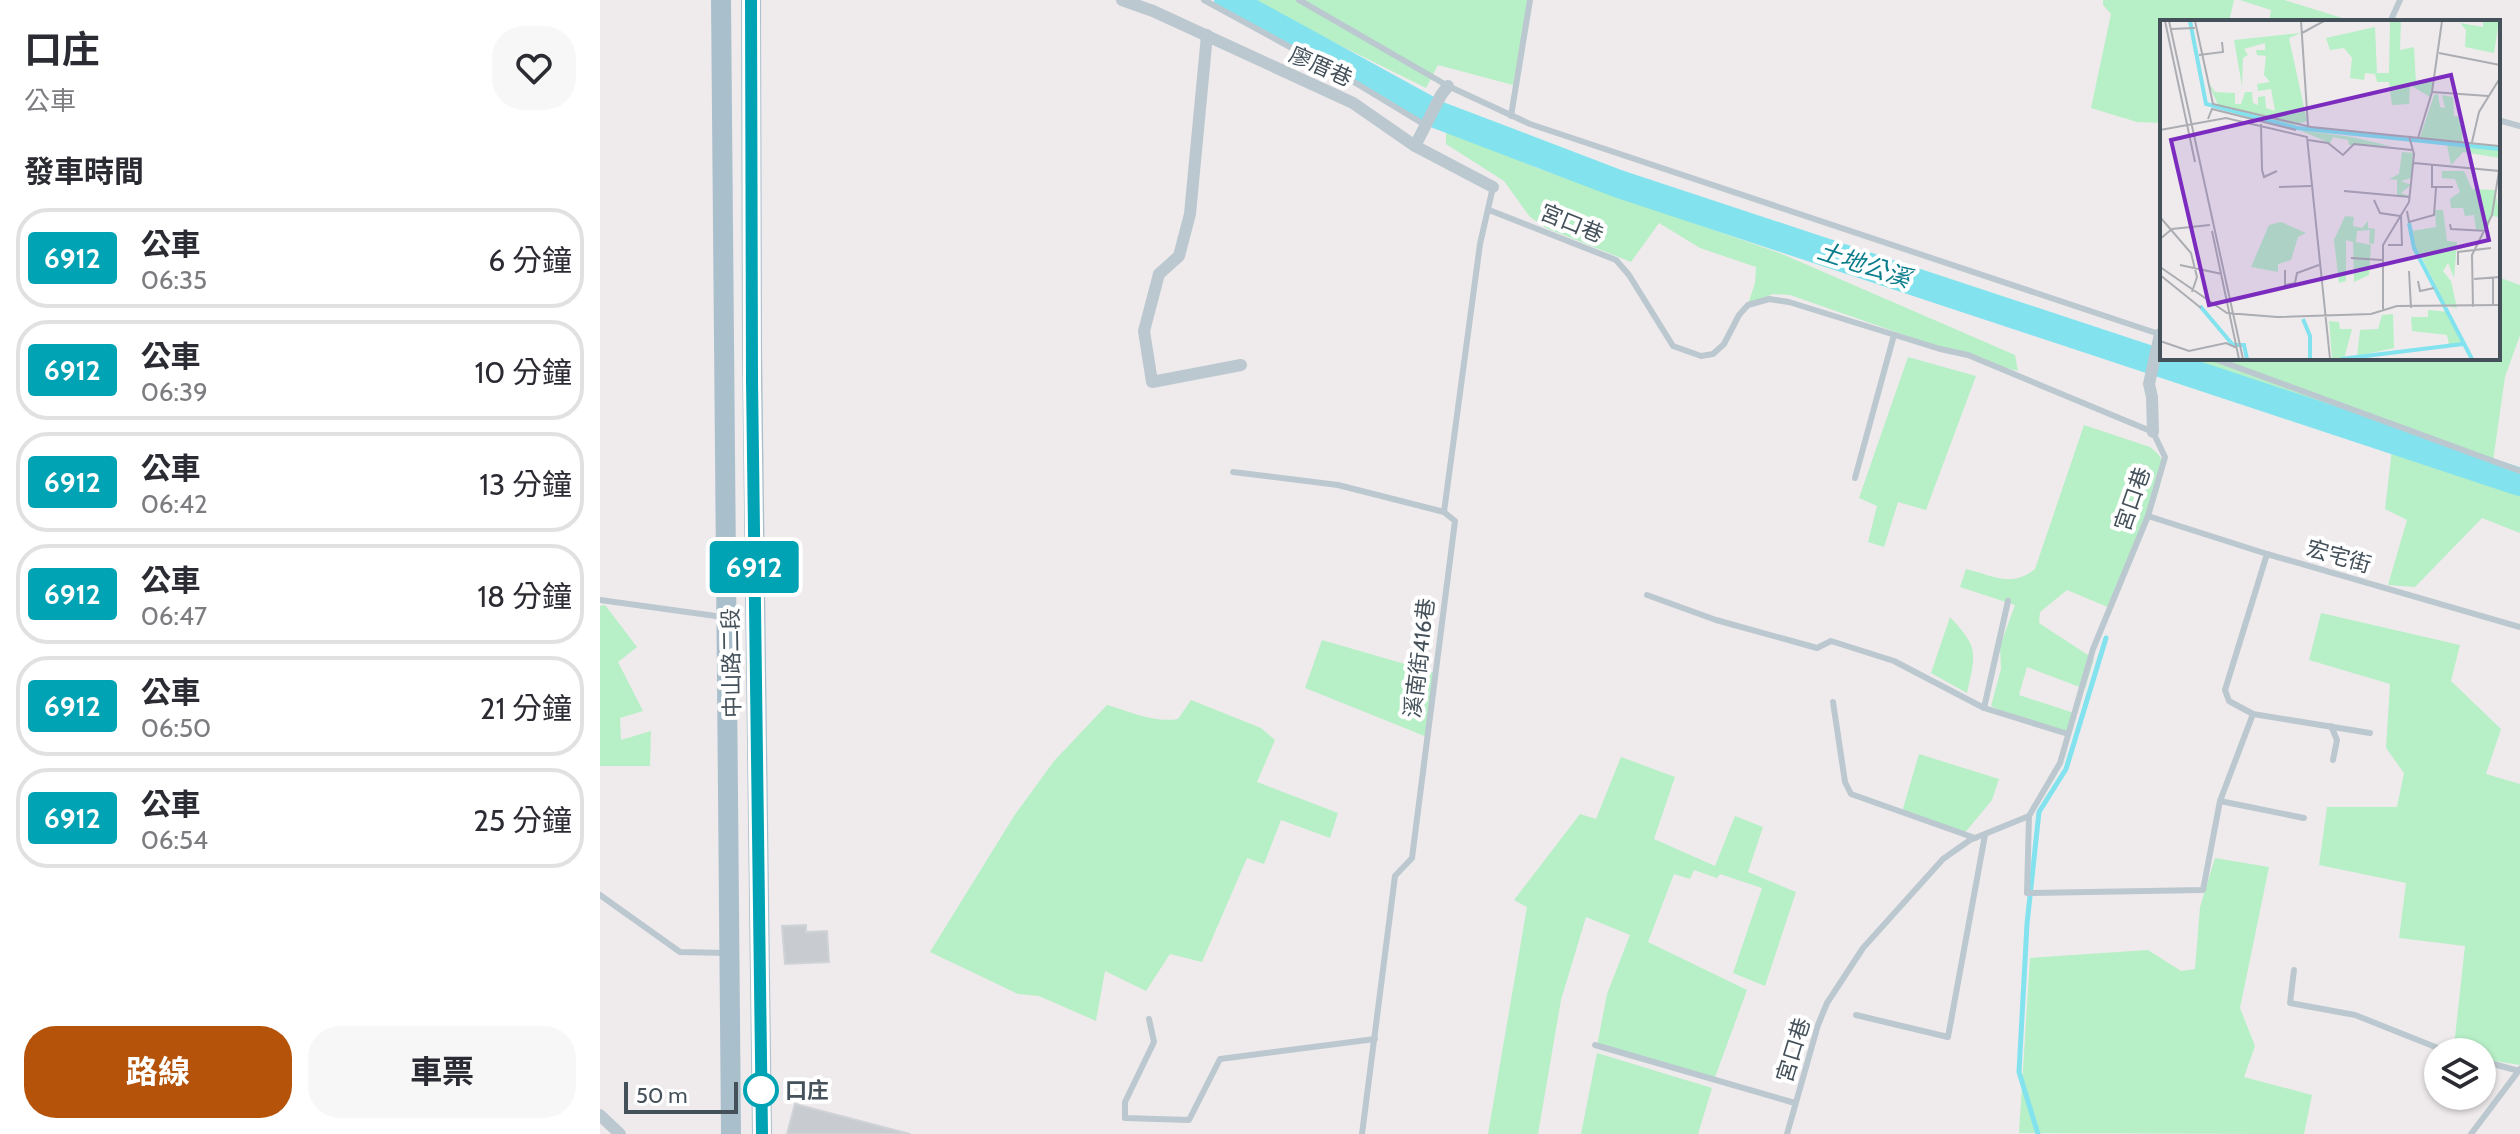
<!DOCTYPE html>
<html lang="zh-TW">
<meta charset="utf-8">
<style>
:root{--surface:#fff;--page:#f7f7f7;--text:#2b2b33;--muted:#7c7c81;--line:#e1e1e2;--accent:#b45309}
body{margin:0;font-family:Cabin,"Noto Sans TC",sans-serif;background:var(--page);color:var(--text);height:100vh;display:flex;flex-direction:column;font-size:30px;white-space:nowrap}
*{box-sizing:border-box;margin:0}
p{font-size:26px;color:var(--muted)}
.icon{flex:none;width:44px;height:44px;fill:none;stroke:currentColor;stroke-width:2;stroke-linecap:round;stroke-linejoin:round}
.map{position:relative;flex:1;overflow:hidden}
.details{display:flex;flex-direction:column;background:var(--surface);width:600px}
.details>*{flex:none}
.badge{padding:0 16px;border-radius:6px;font-size:28px;line-height:52px}
.fabs{position:absolute;left:1824px;top:1038px;display:grid;gap:16px}
.fabs a{display:grid;place-items:center;width:72px;height:72px;border-radius:50%;background:var(--surface);box-shadow:0 2px 6px #0004;font-size:40px}
.scale{position:absolute;left:24px;bottom:20px;width:114px;box-sizing:border-box;padding-left:8px;border:4px solid #44515a;border-top:0;font-size:22px;line-height:28px;white-space:nowrap;color:#44515a;-webkit-text-stroke:6px #fff;paint-order:stroke}
.map>.badge{position:absolute;translate:-50% -50%;box-shadow:0 0 0 4px #fff}
h2{padding:0 24px;font-size:30px;line-height:72px}
.round{display:grid;place-items:center;flex:none;width:84px;height:84px;border-radius:32px;background:var(--page)}
.overview{display:flex;align-items:center;justify-content:space-between;height:136px;padding:0 24px}
h1{font-size:38px;font-weight:700;line-height:60px}
.cta{display:flex;gap:16px;margin-top:auto;padding:16px 24px}
.cta a{flex:1;height:92px;border-radius:32px;background:var(--accent);color:#fff;font-size:32px;font-weight:700;line-height:92px;text-align:center}
.cta a+a{background:var(--page);color:var(--text)}
ul{padding:0;list-style:none}
li{display:flex;align-items:center;gap:24px;height:100px;margin:0 16px 12px;padding:0 8px;border:4px solid var(--line);border-radius:32px}
li div{flex:1}
li b{display:block;font-size:30px}
li em{font-style:normal}
li .badge{min-width:88px;font-weight:700;text-align:center}
main{display:flex;flex:1;min-height:0}
.map>svg:first-child{display:block}
.green{fill:#b7efc7}
.lines{fill:none;stroke-linecap:round;stroke-linejoin:round}
.stream{stroke:#82e3ee;stroke-width:5}
.river{stroke:#82e3ee;stroke-width:28}
.building{fill:#c8ccd1;stroke:#cfd3d8;stroke-width:2}
.lane{stroke:#bcc8cf;stroke-width:6}
.street{stroke:#bcc8cf;stroke-width:12}
.primary{stroke:#aabfcc;stroke-width:20}
.line-casing{stroke:#fff;stroke-width:18}
.line{stroke:#00a3b4;stroke-width:12}
.stop-dot{fill:#fff;stroke:#00a3b4;stroke-width:4}
.labels{text-anchor:middle;stroke-width:8;stroke-linejoin:round;paint-order:stroke}
.street-label{font-size:22px;fill:#44515a;stroke:#fff}
.stop-label{font-size:22px;font-weight:bold;fill:#44515a;stroke:#fff;text-anchor:start}
.water-label{font-size:24px;font-style:italic;fill:#097c8b;stroke:#fff}
.inset-river{fill:none;stroke:#82e3ee;stroke-width:4}
.inset-road{fill:none;stroke:#abadb2;stroke-width:2}
.view{fill:#7b2cbf;fill-opacity:0.15;stroke:#7b2cbf;stroke-width:4}
.inset-edge{fill:none;stroke:#44515a;stroke-width:4}
</style>
<main>
<section class="details">
<div class="overview"><div><h1>口庄</h1><p>公車</p></div><a class="round"><svg class="icon" aria-label="heart" viewBox="0 0 24 24"><path d="M12 20l-8-8c-3-5 5-10 8-4 3-6 11-1 8 4z"/></svg></a></div>
<h2>發車時間</h2>
<ul>
<li><span class="badge" style="background:#00a3b4;color:#fff">6912</span><div><b>公車</b><p>06:35</p></div><em>6 分鐘</em></li>
<li><span class="badge" style="background:#00a3b4;color:#fff">6912</span><div><b>公車</b><p>06:39</p></div><em>10 分鐘</em></li>
<li><span class="badge" style="background:#00a3b4;color:#fff">6912</span><div><b>公車</b><p>06:42</p></div><em>13 分鐘</em></li>
<li><span class="badge" style="background:#00a3b4;color:#fff">6912</span><div><b>公車</b><p>06:47</p></div><em>18 分鐘</em></li>
<li><span class="badge" style="background:#00a3b4;color:#fff">6912</span><div><b>公車</b><p>06:50</p></div><em>21 分鐘</em></li>
<li><span class="badge" style="background:#00a3b4;color:#fff">6912</span><div><b>公車</b><p>06:54</p></div><em>25 分鐘</em></li>
</ul>
<div class="cta"><a>路線</a><a>車票</a></div>
</section>
<div class="map">
<svg width="1920" height="1134" viewBox="0 0 1920 1134">
<rect width="100%" height="100%" fill="#efebec"/>
<g class="green">
<path d="M 649,0 L 929,0 L 913,85 L 838,65 L 826,88 Z"/>
<path d="M 1503,0 L 1634,0 L 1629,22 L 1562,22 L 1562,123 L 1537,122 L 1491,108 L 1511,14 L 1503,5 Z"/>
<path d="M 1640,0 L 1684,0 L 1755,22 L 1669,22 L 1671,10 Z"/>
<path d="M 846,128 L 937,168 L 1182,254 L 1415,355 L 1418,371 L 1382,362 L 1190,295 L 1173,294 L 1148,304 L 1155,283 L 1156,267 L 1100,248 L 1059,223 L 1031,262 L 946,228 L 930,217 L 904,181 L 846,144 Z"/>
<path d="M 1898,277 L 1920,285 L 1920,335 L 1905,377 L 1893,461 L 1920,471 L 1920,533 L 1882,518 L 1815,587 L 1788,585 L 1807,520 L 1785,509 L 1792,449 L 1568,360 L 1568,358 L 1898,358 Z"/>
<path d="M 1308,357 L 1376,376 L 1326,510 L 1298,502 L 1284,547 L 1268,542 L 1277,506 L 1259,498 Z"/>
<path d="M 1484,425 L 1550,447 C 1555,451 1560,455 1562,461 C 1569,486 1522,582 1510,608 L 1467,590 L 1440,612 L 1439,623 L 1494,659 L 1485,689 L 1427,667 L 1419,695 L 1477,714 L 1466,732 L 1420,721 L 1391,706 L 1401,669 L 1400,646 L 1415,605 L 1360,587 L 1366,569 C 1394,576 1412,588 1435,569 Z"/>
<path d="M 5,605 L 37,647 L 18,662 L 43,711 L 20,718 L 21,740 L 51,731 L 50,766 L 0,766 L 0,606 Z"/>
<path d="M 1721,613 L 1860,645 L 1851,681 L 1901,729 L 1886,774 L 1920,784 L 1920,1065 L 1882,1059 L 1882,1052 L 1863,1052 L 1854,1046 L 1865,946 L 1799,938 L 1806,883 L 1719,865 L 1727,807 L 1797,807 L 1804,773 L 1786,748 L 1790,684 L 1709,660 Z"/>
<path d="M 1350,617 C 1379,648 1376,653 1367,693 L 1331,673 Z"/>
<path d="M 722,640 L 836,673 L 827,737 L 705,688 Z"/>
<path d="M 591,700 L 661,728 L 675,740 L 657,782 L 738,813 L 730,838 L 681,820 L 664,864 L 647,858 L 602,962 L 570,954 L 546,991 L 505,971 L 496,1021 L 439,996 L 418,994 L 330,952 L 414,816 L 454,761 L 507,705 C 531,712 554,723 578,719 Z"/>
<path d="M 1319,754 L 1399,779 L 1392,800 L 1363,835 L 1302,812 Z"/>
<path d="M 1021,757 L 1075,777 L 1054,839 L 1115,866 L 1135,816 L 1163,827 L 1148,872 L 1196,892 L 1165,986 L 1133,973 L 1162,888 L 1120,874 L 1117,878 L 1094,870 L 1090,879 L 1074,874 L 1048,942 L 1147,990 L 1114,1080 L 997,1046 L 1007,994 L 1030,935 L 986,917 L 961,1000 L 938,1134 L 888,1134 L 927,907 L 914,900 L 980,814 L 996,819 Z"/>
<path d="M 1615,858 L 1669,867 L 1640,1008 L 1655,1046 L 1644,1077 L 1712,1095 L 1704,1134 L 1419,1133 L 1430,958 L 1548,950 L 1581,971 L 1595,969 L 1600,907 Z"/>
<path d="M 997,1053 L 1112,1088 L 1098,1134 L 981,1134 Z"/>
</g>
<g class="lines">
<path class="stream" d="M 1438,1134 L 1419,1072 L 1427,924 L 1439,812 L 1466,769 L 1506,638"/>
<path class="river" d="M 628,0 L 838,115 L 1019,184 L 1920,482"/>
</g>
<g class="building">
<path d="M 206,925 L 206,932 L 227,931 L 229,962 L 185,964 L 182,926 Z"/>
<path d="M 195,1104 L 310,1134 L 187,1134 Z"/>
</g>
<g class="lines">
<g class="lane">
<path d="M 604,0 L 754,82 L 825,125"/>
<path d="M 699,0 L 848,86 L 930,124 L 1562,335"/>
<path d="M 1790,22 L 1800,0"/>
<path d="M 911,116 L 930,0"/>
<path d="M 1898,120 L 1920,126"/>
<path d="M 889,210 L 1016,260 L 1029,275 L 1073,346 L 1101,356 L 1113,354 L 1124,344 L 1139,315 L 1148,305 L 1169,299 L 1189,302 L 1340,349 L 1368,355 L 1553,432 L 1565,457 L 1548,516 L 1493,649 L 1460,763 L 1429,816 L 1370,840 L 1343,859 L 1263,948 L 1227,1003 L 1218,1025 L 1187,1134"/>
<path d="M 1612,358 L 1920,471"/>
<path d="M 633,472 L 738,485 L 844,512"/>
<path d="M 1255,478 L 1294,335"/>
<path d="M 1548,516 L 1667,554 L 1920,627"/>
<path d="M 1667,554 L 1625,690 L 1629,701 L 1653,714 L 1770,733"/>
<path d="M 1047,595 L 1116,620 L 1217,648 L 1231,641 L 1294,661 L 1384,708 L 1468,734"/>
<path d="M 0,600 L 123,617"/>
<path d="M 1233,702 L 1245,782 L 1251,794 L 1375,838"/>
<path d="M 1384,708 L 1408,601"/>
<path d="M 1731,726 L 1737,740 L 1733,760"/>
<path d="M 1620,801 L 1704,818"/>
<path d="M 1429,816 L 1427,893 L 1603,890 L 1620,801 L 1653,714"/>
<path d="M 0,895 L 80,952 L 126,953"/>
<path d="M 1694,970 L 1690,1003 L 1755,1015 L 1848,1052"/>
<path d="M 1256,1015 L 1348,1037 L 1385,835"/>
<path d="M 549,1019 L 554,1042 L 525,1102 L 525,1118 L 589,1120 L 620,1059 L 775,1039"/>
<path d="M 995,1045 L 1195,1103"/>
<path d="M 1882,1061 L 1919,1071"/>
<path d="M 762,1134 L 795,876 L 812,858 L 855,521 L 844,512 L 880,244 L 893,187"/>
<path d="M 1871,1134 L 1920,1069"/>
</g>
<g class="street">
<path d="M 522,0 L 553,11 L 753,103 L 815,146 L 893,187"/>
<path d="M 607,35 L 590,214 L 579,256 L 559,274 L 544,331 L 552,382 L 641,365"/>
<path d="M 815,146 L 841,95 L 848,86"/>
<path d="M 1553,432 L 1552,397 L 1549,384 L 1560,334"/>
<path d="M 0,1115 L 20,1134"/>
</g>
<g class="primary">
<path d="M 121,0 L 131,1134"/>
<path d="M 151,0 L 152,350 L 162,1134"/>
</g>
</g>
<g class="lines">
<defs>
<path id="line" d="M 151,0 L 152,380 L 162,1134"/>
</defs>
<use href="#line" class="line-casing"/>
<use href="#line" class="line"/>
</g>
<circle class="stop-dot" cx="161" cy="1090" r="16"/>
<g class="labels">
<g class="street-label">
<text transform="translate(721 66) rotate(24)" y="8">廖厝巷</text>
<text transform="translate(972 223) rotate(22)" y="8">宮口巷</text>
<text transform="translate(1532 499) rotate(-71)" y="8">宮口巷</text>
<text transform="translate(1739 556) rotate(16)" y="8">宏宅街</text>
<text transform="translate(819 658) rotate(-83)" y="8">溪南街416巷</text>
<text transform="translate(131 663) rotate(-91)" y="8">中山路二段</text>
<text transform="translate(1193 1050) rotate(-73)" y="8">宮口巷</text>
</g>
<g class="stop-label">
<text x="185" y="1098">口庄</text>
</g>
<g class="water-label">
<text transform="translate(1264 265) rotate(18)" y="8">土地公溪</text>
</g>
</g>
<g transform="translate(1560 20)">
<rect width="340" height="340" fill="#efebec"/>
<path d="M 230,1 L 241,1 L 240,30 L 254,27 L 256,63 L 273,61 L 270,77 L 250,65 L 249,84 L 232,85 L 229,62 L 217,62 L 215,54 L 205,53 L 204,60 L 190,58 L 192,38 L 184,28 L 170,30 L 166,18 L 215,7 L 217,53 L 229,53 ZM 323,1 L 339,1 L 334,33 L 305,27 L 306,10 L 300,3 L 323,7 ZM 141,13 L 129,18 L 147,101 L 134,105 L 58,85 L 47,60 L 55,72 L 75,73 L 75,84 L 81,84 L 85,72 L 92,72 L 93,83 L 98,85 L 98,77 L 105,76 L 106,88 L 115,91 L 111,69 L 98,71 L 97,64 L 110,62 L 104,55 L 106,36 L 97,35 L 96,30 L 105,30 L 105,23 L 84,29 L 88,35 L 83,38 L 82,66 L 74,20 ZM 278,74 L 280,87 L 285,88 L 282,75 L 293,77 L 294,96 L 303,97 L 302,123 L 340,126 L 340,138 L 303,132 L 291,145 L 287,125 L 252,119 L 260,117 L 274,75 ZM 139,110 L 192,117 L 230,126 L 189,125 L 188,120 L 173,117 L 170,123 ZM 242,132 L 253,133 L 251,158 L 241,161 L 251,165 L 241,173 L 250,176 L 237,176 L 237,160 L 229,159 L 239,154 ZM 282,151 L 304,151 L 312,169 L 335,170 L 340,197 L 331,196 L 328,209 L 316,210 L 314,195 L 305,196 L 303,188 L 291,188 L 290,179 L 300,172 L 295,159 L 282,158 ZM 275,190 L 283,190 L 287,221 L 297,222 L 294,258 L 288,243 L 283,251 L 291,261 L 297,288 L 286,286 L 261,236 L 256,237 L 252,211 L 276,207 ZM 185,196 L 194,197 L 193,206 L 202,208 L 208,201 L 208,208 L 215,209 L 214,224 L 209,223 L 210,210 L 197,211 L 196,222 L 211,225 L 209,255 L 194,262 L 193,222 L 186,220 L 186,261 L 179,263 L 174,220 ZM 121,202 L 146,213 L 138,217 L 131,240 L 118,244 L 118,252 L 91,247 L 109,205 ZM 268,290 L 289,292 L 302,323 L 289,325 L 287,315 L 252,311 L 251,297 L 268,297 ZM 233,294 L 234,328 L 197,336 L 200,310 L 218,309 L 222,295 ZM 169,301 L 179,302 L 180,309 L 192,309 L 184,339 L 172,339 Z" fill="#b7efc7"/>
<path class="inset-river" d="M 30,1 L 46,84 L 137,108 L 340,129M 249,203 L 254,228 L 312,339M 40,286 L 73,325 L 84,325 L 87,339M 143,299 L 150,316 L 150,339M 181,339 L 303,324"/>
<path class="inset-road" d="M 5,1 L 35,142M 9,1 L 83,339M 35,1 L 53,84 L 151,107 L 339,126M 141,1 L 148,106M 11,9 L 35,8M 142,13 L 164,1M 279,33 L 340,45M 39,35 L 63,32 L 62,22M 272,72 L 328,76M 48,99 L 52,89 L 136,110M 101,104 L 102,150 L 104,157 L 117,151M 0,110 L 66,98 L 147,117 L 170,339M 258,118 L 272,72 L 282,1M 148,120 L 168,123 L 183,135 L 194,124 L 252,130M 312,122 L 319,92 L 340,58M 254,143 L 339,151 L 332,195 L 312,235 L 313,287M 272,144 L 272,167 L 293,167M 119,167 L 151,166M 184,171 L 250,177M 214,180 L 220,193 L 240,196M 247,191 L 249,202 L 274,195 L 276,168M 0,197 L 31,233 L 37,257 L 32,272M 290,204 L 291,209 L 327,211M 52,211 L 79,339M 0,219 L 12,209 L 50,205M 228,225 L 242,225 L 241,195M 191,238 L 222,240M 20,245 L 62,254M 298,245 L 298,232 L 331,228M 0,247 L 67,293 L 117,297 L 211,294 L 237,286 L 340,285M 125,250 L 125,265 L 135,263 L 137,253 L 159,245M 249,251 L 251,288M 0,255 L 41,288M 333,258 L 333,286M 314,259 L 340,257M 258,261 L 260,271 L 274,268M 223,290 L 223,225 L 249,182 L 254,134 L 249,116M 0,321 L 29,331 L 66,323 L 77,328"/>
<path class="view" d="M 291,55 L 329,220 L 49,285 L 11,120 Z"/>
<rect width="340" height="340" class="inset-edge"/>
</g>
</svg>
<div class="fabs">
<a><svg class="icon" aria-label="layers" viewBox="0 0 24 24"><path d="M12 4l9 5-9 5-9-5zM3 14l9 5 9-5"/></svg></a>
</div>
<div class="scale">50 m</div>
<b class="badge" style="left:154px;top:567px;background:#00a3b4;color:#fff">6912</b>
</div>
</main>
